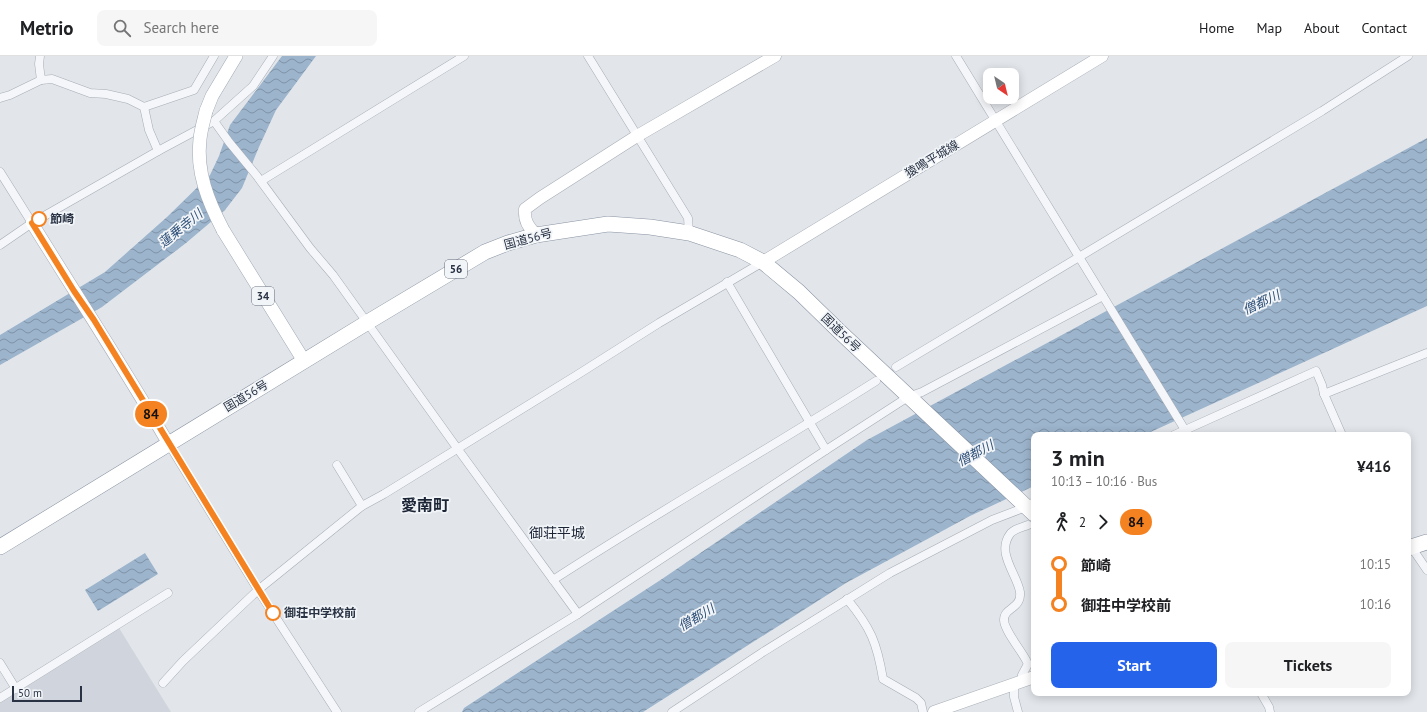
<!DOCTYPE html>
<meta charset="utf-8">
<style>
:root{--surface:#fff;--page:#f6f6f6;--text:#202124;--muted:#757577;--line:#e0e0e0;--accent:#2563eb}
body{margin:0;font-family:"PT Sans","Noto Sans JP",sans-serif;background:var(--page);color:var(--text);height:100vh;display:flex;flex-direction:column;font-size:15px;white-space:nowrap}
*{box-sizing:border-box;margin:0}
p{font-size:13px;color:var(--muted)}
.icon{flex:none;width:22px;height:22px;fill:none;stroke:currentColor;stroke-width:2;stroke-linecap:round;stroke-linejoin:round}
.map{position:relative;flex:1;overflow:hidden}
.side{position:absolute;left:1031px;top:376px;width:380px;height:264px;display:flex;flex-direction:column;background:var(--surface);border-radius:8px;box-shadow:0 2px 10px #0003}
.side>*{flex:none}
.badge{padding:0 8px;border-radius:13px;font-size:14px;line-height:26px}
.needle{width:26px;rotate:145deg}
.fabs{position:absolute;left:983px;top:12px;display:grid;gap:8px}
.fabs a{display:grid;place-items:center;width:36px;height:36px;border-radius:8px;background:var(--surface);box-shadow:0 2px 10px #0003;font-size:20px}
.scale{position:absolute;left:12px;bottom:10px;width:70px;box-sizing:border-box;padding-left:4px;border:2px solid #293344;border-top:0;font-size:11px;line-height:14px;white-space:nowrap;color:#293344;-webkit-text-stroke:3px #f2f5f8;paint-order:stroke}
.map>.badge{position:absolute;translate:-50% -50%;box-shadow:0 0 0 2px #fff}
.legs{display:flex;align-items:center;gap:6px;height:44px;padding:0 20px;font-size:13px}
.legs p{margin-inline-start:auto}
.overview{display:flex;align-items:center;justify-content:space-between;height:68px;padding:0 20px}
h1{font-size:22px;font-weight:700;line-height:30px}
.cta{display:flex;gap:8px;margin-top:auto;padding:8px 20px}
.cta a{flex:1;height:46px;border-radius:8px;background:var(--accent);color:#fff;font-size:16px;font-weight:700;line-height:46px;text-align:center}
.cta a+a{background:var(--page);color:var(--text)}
ul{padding:0 20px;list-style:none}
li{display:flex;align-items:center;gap:14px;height:40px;font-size:15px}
li i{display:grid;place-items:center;width:6px;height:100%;margin:0 5px;background:currentColor}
li i::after{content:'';width:10px;height:10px;margin:-5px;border:3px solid;border-radius:50%;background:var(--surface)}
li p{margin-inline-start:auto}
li:first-child i{background:linear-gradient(#0000 50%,currentColor 0)}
li:last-child i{background:linear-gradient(currentColor 50%,#0000 0)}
header{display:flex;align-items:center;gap:24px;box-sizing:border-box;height:56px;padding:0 20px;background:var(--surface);border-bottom:1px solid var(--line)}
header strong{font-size:19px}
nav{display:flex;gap:22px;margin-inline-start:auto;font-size:14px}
.search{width:280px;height:36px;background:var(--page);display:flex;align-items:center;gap:10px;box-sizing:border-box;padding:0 14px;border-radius:8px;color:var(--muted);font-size:15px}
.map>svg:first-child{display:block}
.built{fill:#d0d5dd}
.water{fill:url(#water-waves)}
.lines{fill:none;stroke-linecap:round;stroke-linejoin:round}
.street-casing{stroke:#a7adb6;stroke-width:9}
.secondary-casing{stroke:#a7adb6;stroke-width:13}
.primary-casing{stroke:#a1aab7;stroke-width:14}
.highway-casing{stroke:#8993a2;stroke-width:16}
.street{stroke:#f5f6f9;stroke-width:8}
.secondary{stroke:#fff;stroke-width:12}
.primary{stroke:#fff;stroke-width:13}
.highway{stroke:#fff;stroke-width:15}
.primary-bridge-casing{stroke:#a1aab7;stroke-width:14;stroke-linecap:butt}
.primary-bridge{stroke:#fff;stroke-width:13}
.line-1-casing{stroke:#fff;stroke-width:9}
.line-1{stroke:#f58220;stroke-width:6}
.stop-1-dot{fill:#fff;stroke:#f58220;stroke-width:2}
.labels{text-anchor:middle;stroke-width:3.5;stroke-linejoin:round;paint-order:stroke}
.shield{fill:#f2f5f8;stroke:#656d7a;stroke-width:1}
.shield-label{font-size:11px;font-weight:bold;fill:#293344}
.street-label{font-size:12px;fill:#293344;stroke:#f2f5f8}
.stop-label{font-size:12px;font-weight:bold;fill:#293344;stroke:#f2f5f8;text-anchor:start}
.water-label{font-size:13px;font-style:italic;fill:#31527a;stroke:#f2f5f8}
.quarter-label{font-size:14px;fill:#1b2435;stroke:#f2f5f8}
.district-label{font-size:16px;font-weight:bold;fill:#1b2435;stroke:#f2f5f8}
</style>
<header>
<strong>Metrio</strong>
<div class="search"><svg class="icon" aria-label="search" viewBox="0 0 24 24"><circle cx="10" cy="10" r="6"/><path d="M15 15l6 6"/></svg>Search here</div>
<nav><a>Home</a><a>Map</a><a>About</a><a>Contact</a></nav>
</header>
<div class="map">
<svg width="1427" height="656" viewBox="0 0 1427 656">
<defs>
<pattern id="water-waves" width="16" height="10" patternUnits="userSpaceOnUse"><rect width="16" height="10" fill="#9cb4cc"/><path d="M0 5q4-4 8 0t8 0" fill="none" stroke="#7f93a7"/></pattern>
</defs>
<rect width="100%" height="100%" fill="#e2e6eb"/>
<path class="built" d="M 119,572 L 171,656 L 0,656 L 0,644 Z"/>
<g class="water">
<path d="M 282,0 L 316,0 L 276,54 L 259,91 L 242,132 L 225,154 L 186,187 L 102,251 L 0,309 L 0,279 L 105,216 L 167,161 L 210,119 L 219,100 L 230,69 Z"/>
<path d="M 1427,82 L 1427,250 L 1144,379 L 1034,379 L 1034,430 L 970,460 L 846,527 L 643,656 L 462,656 L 464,652 L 662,523 L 867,384 Z"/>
<path d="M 145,497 L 158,518 L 98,555 L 85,534 Z"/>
</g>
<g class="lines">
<defs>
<g id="street">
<path d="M 40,0 L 39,8 L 41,24"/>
<path d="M 588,0 L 688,162 L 689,177"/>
<path d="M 956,0 L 1185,374"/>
<path d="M 0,42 L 10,39 L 41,24 L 52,23 L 90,37 L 106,38 L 128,43 L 144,51 L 149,74 L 158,95"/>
<path d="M 144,51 L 194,34 L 214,0"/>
<path d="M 214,65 L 229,86 L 257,120 L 310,192 L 333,219 L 457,392 L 578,558"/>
<path d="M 0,116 L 32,167"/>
<path d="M 261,125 L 464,0"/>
<path d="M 0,189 L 32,167 L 158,95 L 214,65 L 253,30 L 273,0"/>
<path d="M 896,311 L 1322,55 L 1408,0"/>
<path d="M 1324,338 L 1427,297"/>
<path d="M 1174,379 L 1316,315 L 1322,329 L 1324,338 L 1342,379"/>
<path d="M 168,387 L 258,534 L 337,656"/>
<path d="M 826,394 L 908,341 L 922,336 L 1103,240"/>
<path d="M 337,409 L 362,450"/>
<path d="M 1410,489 L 1427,514"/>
<path d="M 553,524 C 659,455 769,393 876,325"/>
<path d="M 847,543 C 871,572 877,587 883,623 L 916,642 L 921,647 L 923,656"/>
<path d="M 0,607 L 16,633"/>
<path d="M 1021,626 L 1022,619 L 1028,608 L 1026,604 C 1021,594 1004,574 1004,564 C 1004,551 1022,553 1020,536 C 1017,518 996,497 1010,478 C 1013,473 1023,471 1028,469"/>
<path d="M 163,627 L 183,605 L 258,534 L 362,450 L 384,438 L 577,319 L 659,267 L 763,206"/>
<path d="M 1014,628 L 1014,641 L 1018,656"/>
<path d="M 1261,637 L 1269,651 L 1270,656"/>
<path d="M 0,642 L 168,537"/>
<path d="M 419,656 L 578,558 L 826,394 L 727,226"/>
<path d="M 672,656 L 763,596 L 890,517 L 992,464 L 1026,451 L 1034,446"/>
</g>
<g id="secondary">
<path d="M 32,167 C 77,240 125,313 168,387"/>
<path d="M 536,179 C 528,170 524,165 525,153 L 540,142 L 637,80 L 775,0"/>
<path d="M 763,206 L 1102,0"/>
<path d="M 934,656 L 1034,621"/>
</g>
<g id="primary">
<path d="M 206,55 L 212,40 L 236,0"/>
<path d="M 223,174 L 304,305"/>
</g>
<g id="highway">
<path d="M 0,491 L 368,266 L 485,196 L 508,187 L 536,179 L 608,168 L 650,171 L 689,177 L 740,194 L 763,206 L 799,236 L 839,275 L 1034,458"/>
<path d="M 1408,492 L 1427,486"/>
</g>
</defs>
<use href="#street" class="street-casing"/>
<use href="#secondary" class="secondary-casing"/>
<use href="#primary" class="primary-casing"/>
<use href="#highway" class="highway-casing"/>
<use href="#street" class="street"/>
<use href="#secondary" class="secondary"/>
<use href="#primary" class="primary"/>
<use href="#highway" class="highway"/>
<defs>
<path id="primary-bridge" d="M 206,55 C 204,64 201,73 200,83 C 196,116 208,145 223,174"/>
</defs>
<use href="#primary-bridge" class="primary-bridge-casing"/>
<use href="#primary-bridge" class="primary-bridge"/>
</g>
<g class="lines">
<defs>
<path id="line-1" d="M 39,163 L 32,167 L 74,235 L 94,264 L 273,557"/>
</defs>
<use href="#line-1" class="line-1-casing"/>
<use href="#line-1" class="line-1"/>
</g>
<g class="stop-1-dot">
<circle cx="39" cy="163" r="7"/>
<circle cx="273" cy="557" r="7"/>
</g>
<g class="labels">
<g class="shield">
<rect x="445" y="204" width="22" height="18" rx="3"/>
<rect x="252" y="231" width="22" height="18" rx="3"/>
</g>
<g class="shield-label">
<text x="456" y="217">56</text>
<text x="263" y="244">34</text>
</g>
<g class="street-label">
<text transform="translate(932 103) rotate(-31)" y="4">猿鳴平城線</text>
<text transform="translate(528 183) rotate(-15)" y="4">国道56号</text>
<text transform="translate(841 277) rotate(44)" y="4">国道56号</text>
<text transform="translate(246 340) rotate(-31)" y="4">国道56号</text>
</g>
<g class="stop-label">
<text x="50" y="167">節崎</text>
<text x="284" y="561">御荘中学校前</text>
</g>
<g class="water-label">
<text transform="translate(180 172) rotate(-39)" y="5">蓮乗寺川</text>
<text transform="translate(1261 246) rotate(-25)" y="5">僧都川</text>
<text transform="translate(975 397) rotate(-28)" y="5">僧都川</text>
<text transform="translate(696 561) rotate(-31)" y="5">僧都川</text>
</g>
<g class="quarter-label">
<text x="557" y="482">御荘平城</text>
</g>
<g class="district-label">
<text x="425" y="455">愛南町</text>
</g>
</g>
</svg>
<div class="fabs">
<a><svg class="needle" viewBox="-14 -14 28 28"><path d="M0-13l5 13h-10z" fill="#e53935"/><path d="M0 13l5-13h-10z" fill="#757577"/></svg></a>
</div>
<div class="scale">50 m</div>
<b class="badge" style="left:151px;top:358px;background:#f58220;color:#111">84</b>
<section class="side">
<div class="overview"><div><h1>3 min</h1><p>10:13 – 10:16 · Bus</p></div><b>¥416</b></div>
<div class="legs"><svg class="icon" aria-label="walk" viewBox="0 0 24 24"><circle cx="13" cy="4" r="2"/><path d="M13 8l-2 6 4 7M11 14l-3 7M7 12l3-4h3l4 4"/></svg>2<svg class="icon" aria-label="forward" viewBox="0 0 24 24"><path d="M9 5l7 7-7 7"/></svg><b class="badge" style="background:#f58220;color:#111">84</b></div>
<ul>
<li><i style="color:#f58220"></i><b>節崎</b><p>10:15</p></li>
<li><i style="color:#f58220"></i><b>御荘中学校前</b><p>10:16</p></li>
</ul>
<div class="cta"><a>Start</a><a>Tickets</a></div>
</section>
</div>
